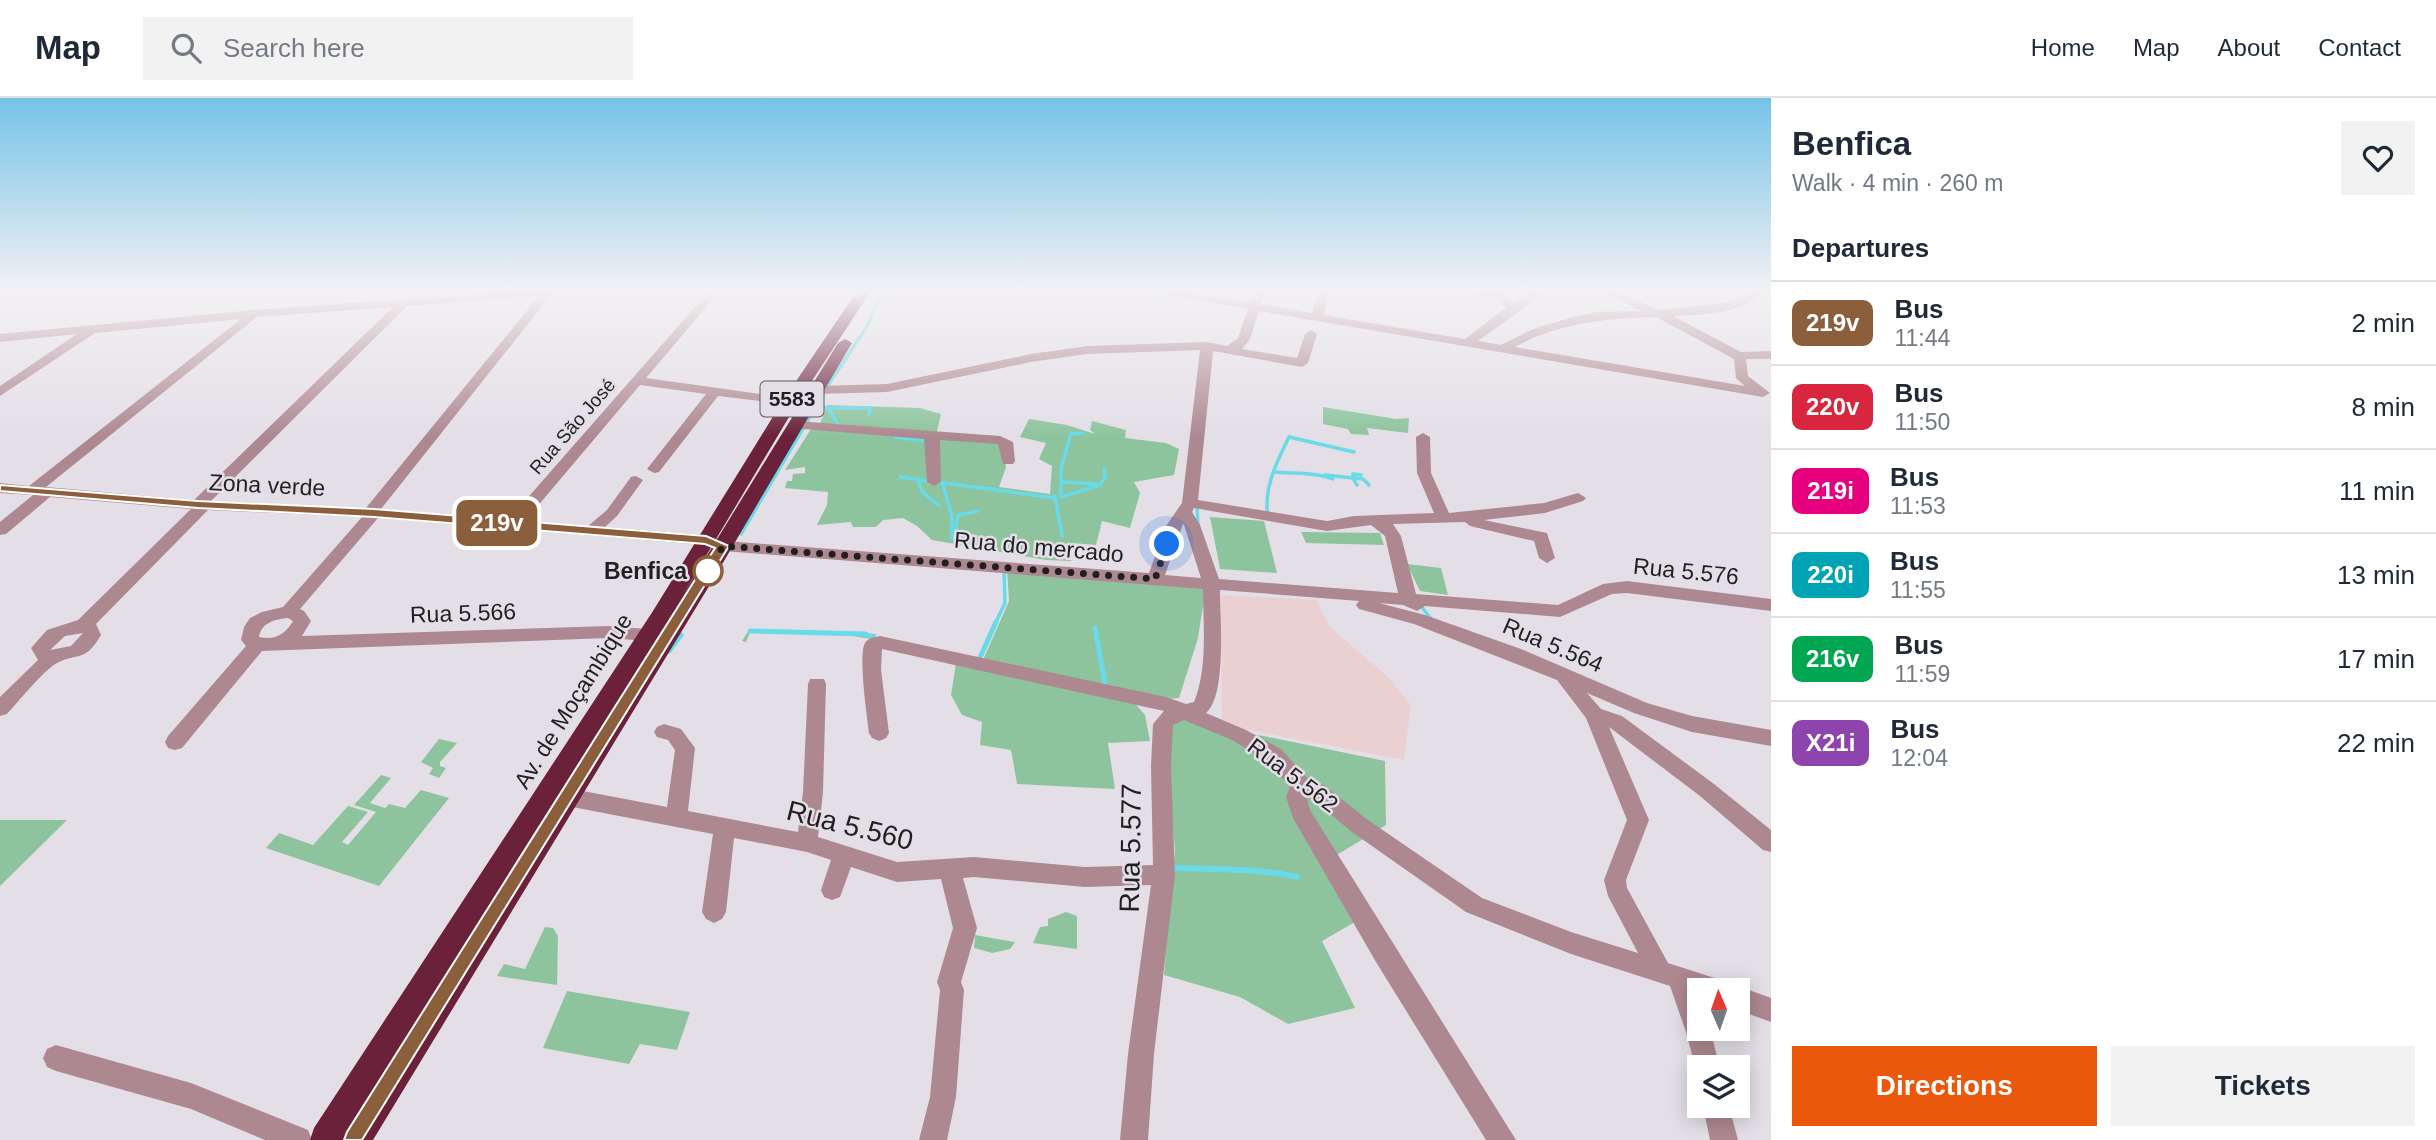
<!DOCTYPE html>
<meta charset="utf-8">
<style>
:root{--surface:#fff;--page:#f2f2f3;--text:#1f2937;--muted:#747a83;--line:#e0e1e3;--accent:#ea580c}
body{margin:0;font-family:Helvetica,sans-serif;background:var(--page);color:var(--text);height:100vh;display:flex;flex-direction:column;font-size:26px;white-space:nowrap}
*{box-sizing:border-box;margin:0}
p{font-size:23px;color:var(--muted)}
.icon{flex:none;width:38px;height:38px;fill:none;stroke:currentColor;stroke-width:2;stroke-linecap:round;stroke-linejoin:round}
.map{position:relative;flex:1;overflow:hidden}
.details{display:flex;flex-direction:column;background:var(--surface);width:665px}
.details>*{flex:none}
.badge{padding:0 14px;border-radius:10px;font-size:24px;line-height:46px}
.needle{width:46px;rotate:358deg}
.tools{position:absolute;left:1687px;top:880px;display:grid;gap:14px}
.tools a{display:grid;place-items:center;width:63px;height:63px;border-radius:0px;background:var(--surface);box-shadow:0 4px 18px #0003;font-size:35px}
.you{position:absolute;width:35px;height:35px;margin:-18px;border:5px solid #fff;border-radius:50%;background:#1a73e8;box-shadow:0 0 0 10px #1a73e833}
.map>.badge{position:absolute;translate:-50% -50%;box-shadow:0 0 0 4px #fff}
h2{padding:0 21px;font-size:26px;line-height:63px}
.round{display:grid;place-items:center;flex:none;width:74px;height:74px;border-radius:0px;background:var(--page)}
.summary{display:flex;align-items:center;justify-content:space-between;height:119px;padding:0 21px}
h1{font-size:33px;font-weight:700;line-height:52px}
.primary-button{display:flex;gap:14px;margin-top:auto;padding:14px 21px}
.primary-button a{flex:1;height:80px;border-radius:0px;background:var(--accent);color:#fff;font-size:28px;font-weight:700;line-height:80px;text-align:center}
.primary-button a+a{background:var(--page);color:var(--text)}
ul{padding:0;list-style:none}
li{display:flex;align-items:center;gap:21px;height:84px;padding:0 21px;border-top:2px solid var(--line)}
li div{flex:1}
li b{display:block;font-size:26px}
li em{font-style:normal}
li .badge{min-width:77px;font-weight:700;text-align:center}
header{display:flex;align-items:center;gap:42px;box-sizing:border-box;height:98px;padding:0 35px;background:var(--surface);border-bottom:2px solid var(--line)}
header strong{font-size:33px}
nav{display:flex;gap:38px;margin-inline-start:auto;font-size:24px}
.search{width:490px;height:63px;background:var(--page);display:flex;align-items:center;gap:18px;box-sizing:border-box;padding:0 24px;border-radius:0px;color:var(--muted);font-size:26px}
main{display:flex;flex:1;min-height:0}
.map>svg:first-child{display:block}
.education{fill:#ebd0d1}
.green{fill:#8dc49e}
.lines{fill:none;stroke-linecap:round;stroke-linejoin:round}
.stream-far2{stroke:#68dae8;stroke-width:3.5}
.stream-far1{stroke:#68dae8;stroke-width:5}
.stream{stroke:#68dae8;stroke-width:6}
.minor{fill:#ae8890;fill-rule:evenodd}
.highway{fill:#6a2139;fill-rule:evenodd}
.line{fill:#8b5e3c;stroke:#fff;stroke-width:2}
.walk{stroke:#211f22;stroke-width:7;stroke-dasharray:0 12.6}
.stop-dot{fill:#fff;stroke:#8b5e3c;stroke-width:3.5}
.labels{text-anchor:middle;stroke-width:5;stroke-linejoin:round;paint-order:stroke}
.far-street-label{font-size:19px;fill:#211f22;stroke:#e4dfe7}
.shield{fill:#e4dfe7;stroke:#5c595d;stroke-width:2}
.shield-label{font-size:21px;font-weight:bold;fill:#211f22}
.street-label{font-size:23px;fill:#211f22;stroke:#e4dfe7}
.stop-label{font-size:23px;font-weight:bold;fill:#211f22;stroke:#e4dfe7;text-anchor:end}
.near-street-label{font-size:28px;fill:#211f22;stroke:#e4dfe7}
</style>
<header>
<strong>Map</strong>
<div class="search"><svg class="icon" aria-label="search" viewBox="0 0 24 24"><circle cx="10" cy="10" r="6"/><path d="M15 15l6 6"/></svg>Search here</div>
<nav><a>Home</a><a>Map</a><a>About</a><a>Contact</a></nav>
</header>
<main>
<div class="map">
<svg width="1771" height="1042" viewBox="0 0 1771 1042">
<rect width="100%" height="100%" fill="#e4dfe7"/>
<path class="education" d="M 1221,497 L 1316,502 L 1330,529 L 1387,578 L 1411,607 L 1404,662 L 1222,627 Z"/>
<g class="green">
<path d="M 827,307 L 920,310 L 941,316 L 936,337 L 1002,345 L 1006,369 L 999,389 L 1050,396 L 1052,368 L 1039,361 L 1046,345 L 1020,339 L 1029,321 L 1067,327 L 1095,336 L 1090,332 L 1092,323 L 1126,332 L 1125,340 L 1166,345 L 1179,351 L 1174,377 L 1134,384 L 1140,395 L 1130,430 L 1102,423 L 1096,447 L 1070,445 L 1071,463 L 1046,462 L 932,442 L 917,428 L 903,420 L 883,422 L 876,429 L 853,429 L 851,424 L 817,427 L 827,407 L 828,394 L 785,390 L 787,383 L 792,383 L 793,376 L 805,375 L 805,369 L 785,372 L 811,331 L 818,331 Z"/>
<path d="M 1323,309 L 1396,321 L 1409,320 L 1408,335 L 1367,330 L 1369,337 L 1351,336 L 1348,331 L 1323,326 Z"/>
<path d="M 1210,419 L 1264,423 L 1277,475 L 1220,471 Z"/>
<path d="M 1301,434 L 1380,435 L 1384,447 L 1306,445 Z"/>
<path d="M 1407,466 L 1441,470 L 1448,497 L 1420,493 Z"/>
<path d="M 1007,471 L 1206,489 L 1198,540 L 1179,600 L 1166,601 L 983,562 L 1009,503 Z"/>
<path d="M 750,531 L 877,536 L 871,541 L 840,536 L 750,534 L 746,544 L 742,543 Z"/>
<path d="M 956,565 L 1133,603 L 1145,617 L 1150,643 L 1108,645 L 1115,691 L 1017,686 L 1011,652 L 980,647 L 982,624 L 962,617 L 951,597 Z"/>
<path d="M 1175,622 L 1189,622 L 1223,633 L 1264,638 L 1385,663 L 1386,727 L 1327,763 L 1360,821 L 1322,843 L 1355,910 L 1288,926 L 1240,899 L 1164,877 L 1175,753 L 1169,676 L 1169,628 Z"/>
<path d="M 439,641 L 457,645 L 440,664 L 440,668 L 446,670 L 439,680 L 429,676 L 433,670 L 421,664 Z"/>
<path d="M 381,677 L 391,680 L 370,705 L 385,710 L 389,706 L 405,710 L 421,692 L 449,700 L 379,788 L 266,750 L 279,735 L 313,747 L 348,708 L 368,714 L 342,744 L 348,747 L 376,714 L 354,707 Z"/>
<path d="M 0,722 L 67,722 L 0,788 Z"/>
<path d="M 1066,814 L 1077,818 L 1077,851 L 1033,845 L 1040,829 L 1048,828 L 1048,821 Z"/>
<path d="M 545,829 L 553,830 L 558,838 L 557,887 L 497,878 L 504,866 L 525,871 Z"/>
<path d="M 975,837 L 1014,844 L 1015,844 L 1010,851 L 992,855 L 974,850 Z"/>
<path d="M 567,893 L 690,914 L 677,952 L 640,946 L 629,966 L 543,950 Z"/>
</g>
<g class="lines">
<g class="stream-far2">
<path d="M 1151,193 L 1164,195"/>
<path d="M 817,308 L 829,311 L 840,330"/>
<path d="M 827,310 L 870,310 L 869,317"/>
<path d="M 895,339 L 927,343"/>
<path d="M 1274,374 C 1293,376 1316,374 1333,381"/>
<path d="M 1325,377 L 1353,380 L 1357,387"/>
<path d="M 900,379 L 1055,400"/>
<path d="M 1353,379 L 1353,376 L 1361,377"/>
<path d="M 1355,380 L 1363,381 L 1369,387"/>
<path d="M 918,382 L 922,394 L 939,407"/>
<path d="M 942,384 L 952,418 L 952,440"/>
<path d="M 1062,384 L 1096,386"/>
<path d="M 1055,398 L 1062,438"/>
<path d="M 1061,398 L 1061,370 L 1071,336 L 1083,335"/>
<path d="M 1061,399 L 1100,387 L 1105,380 L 1104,371"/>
<path d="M 1197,407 L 1198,429"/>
<path d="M 1268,419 C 1263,391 1277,363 1289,339 L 1354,354"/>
<path d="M 741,436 L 832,281 L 866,230 L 883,193"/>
<path d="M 954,441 L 958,417 L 978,413"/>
<path d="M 1420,507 L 1432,522"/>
<path d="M 995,526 L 1005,505 L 1004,470"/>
</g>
<g class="stream-far1">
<path d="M 1095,530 L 1106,591"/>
<path d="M 750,533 L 865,536 L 877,542"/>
<path d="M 669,553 L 681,537"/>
<path d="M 978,564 L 996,524"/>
</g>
<path class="stream" d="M 1169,769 C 1212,773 1255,769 1297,779"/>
<g class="minor">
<path d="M 521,193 L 570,193 L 551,197 L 381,411 L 509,421 L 709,193 L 720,193 L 646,280 L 790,300 L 795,301 L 795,307 L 718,298 L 659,374 L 654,375 L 647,371 L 706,296 L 640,287 L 525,423 L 588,428 L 607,412 L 631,379 L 636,378 L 643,382 L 617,418 L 605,429 L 706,437 L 725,443 L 1149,475 L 1166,428 L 1182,405 L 1200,252 L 1087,256 L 1031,264 L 887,294 L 817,296 L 810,292 L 817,288 L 887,286 L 1031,256 L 1087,248 L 1207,244 L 1227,248 L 1238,240 L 1248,211 L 1162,196 L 1157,193 L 1181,193 L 1250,204 L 1254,193 L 1264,193 L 1261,206 L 1312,215 L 1319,193 L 1329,193 L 1324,217 L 1465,241 L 1506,210 L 1496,199 L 1459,196 L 1454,193 L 1500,193 L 1514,205 L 1534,193 L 1547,193 L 1478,243 L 1501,247 L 1533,231 L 1572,219 L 1596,214 L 1641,213 L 1601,193 L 1615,193 L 1659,212 L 1726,205 L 1752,193 L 1764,193 C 1744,216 1702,217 1673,218 L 1741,254 L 1771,253 L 1771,261 L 1746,261 L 1748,278 L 1770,295 L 1763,299 L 1259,213 L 1250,241 L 1242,251 L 1297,260 L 1305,236 L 1311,232 L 1317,236 L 1308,265 L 1302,269 L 1213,253 L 1198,402 L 1327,423 L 1354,418 L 1434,415 L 1417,375 L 1416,339 L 1423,335 L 1430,339 L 1431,375 L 1449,415 L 1544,405 L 1578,395 L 1586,400 L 1583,403 L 1545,415 L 1484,422 L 1547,435 L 1555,460 L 1547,465 L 1539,460 L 1534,443 L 1470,428 L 1465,424 L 1393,426 L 1401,438 L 1416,496 L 1558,507 L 1603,486 L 1627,483 L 1771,501 L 1771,513 L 1627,495 L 1612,496 L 1560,519 L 1425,508 L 1417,513 L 1403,507 L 1379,505 L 1425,517 L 1521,551 L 1647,605 L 1692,618 L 1771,632 L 1771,648 L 1692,634 L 1634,615 L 1587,595 L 1601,611 L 1622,618 L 1714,686 L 1771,732 L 1771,754 L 1763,752 L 1700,698 L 1609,629 L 1649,722 L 1626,782 L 1627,790 L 1668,865 L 1727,884 L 1730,891 L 1738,888 L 1771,900 L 1771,924 L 1738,912 L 1738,892 L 1699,892 L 1699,931 L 1710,931 L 1720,970 L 1699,970 L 1698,979 L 1686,934 L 1670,888 L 1571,856 L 1466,814 L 1352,734 L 1312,701 L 1307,700 L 1310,712 L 1516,1042 L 1486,1042 L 1376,864 L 1293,720 L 1286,699 L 1290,689 L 1267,663 L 1232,642 L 1184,622 L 1173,627 L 1171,668 L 1175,777 L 1154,956 L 1148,1042 L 1120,1042 L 1128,956 L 1151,787 L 1085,789 L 974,779 L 963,780 L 977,830 L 961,884 L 964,892 L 956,999 L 947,1042 L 919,1042 L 930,999 L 940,892 L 937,884 L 953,830 L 941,781 L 897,784 L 851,769 L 840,799 L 832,802 L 824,799 L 821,792 L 831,762 L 807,754 L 734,740 L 726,814 L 722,821 L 714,825 L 706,821 L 702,814 L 713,736 L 567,708 L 560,705 L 557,699 L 560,693 L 567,690 L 667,709 L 675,652 L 668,642 L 657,639 L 654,634 L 657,629 L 664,626 L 681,631 L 695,650 L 688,713 L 798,734 L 803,694 L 808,586 L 810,581 L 824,581 L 826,586 L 823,694 L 818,739 L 897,764 L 974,759 L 1085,769 L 1153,767 L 1151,668 L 1153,626 L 1164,613 L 882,551 L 881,572 L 889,635 L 886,640 L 879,643 L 872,640 L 869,635 C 867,618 858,557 865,545 C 868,540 875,539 880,538 L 1166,599 L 1186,606 L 1194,604 C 1208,570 1203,527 1203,491 L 723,453 L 704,447 L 378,420 L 300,511 L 304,513 L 311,523 L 302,538 L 608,528 L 648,531 L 654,533 L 657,537 L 654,541 L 648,543 L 608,540 L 262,553 L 182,650 L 175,652 L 168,650 L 165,644 L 168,638 L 246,548 L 241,542 L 244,529 L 250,520 L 262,514 L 283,509 L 362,419 L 208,412 L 96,526 L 101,537 C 85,565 78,554 57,565 C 44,572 18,604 7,616 L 0,618 L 0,599 L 38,562 L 31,550 L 47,532 L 78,522 L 191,411 L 50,399 L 6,436 L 0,437 L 0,424 L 33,397 L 0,395 L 0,385 L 29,388 L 241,221 L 95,235 L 0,298 L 0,288 L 77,236 L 0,244 L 0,236 L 254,212 ZM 539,198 L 366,410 L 211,403 L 407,208 ZM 393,209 L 194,402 L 46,389 L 257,219 ZM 1656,219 L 1734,261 L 1736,280 L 1745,288 L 1515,249 C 1560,224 1605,221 1656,219 ZM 1194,410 L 1327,433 L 1371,427 L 1385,438 L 1398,495 L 1219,481 L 1200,427 L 1192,414 ZM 1183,426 L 1184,427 L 1201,480 L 1165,477 ZM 1220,492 L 1359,503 L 1356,507 L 1359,511 L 1414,526 L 1557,582 L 1586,620 L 1627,722 L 1604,782 L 1608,798 L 1638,855 L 1571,834 L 1482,800 L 1368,722 L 1324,687 L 1310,683 L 1281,651 L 1246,632 L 1206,615 C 1227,597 1220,520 1220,492 ZM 288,520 L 293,523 C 286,536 274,543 259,539 C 261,525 275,521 288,520 ZM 83,535 L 71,548 L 50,552 L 65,538 Z"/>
<path d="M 796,323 L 1000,338 L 1013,344 L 1015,363 L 1013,366 L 1003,366 L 998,346 L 940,342 L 941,384 L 934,388 L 927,384 L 924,341 L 791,330 L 789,327 Z"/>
<path d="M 56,947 L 191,985 L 308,1032 L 312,1042 L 265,1042 L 191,1011 L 56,973 L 47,969 L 43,960 L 47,951 Z"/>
<path d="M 1703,1008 L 1729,1008 L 1738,1042 L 1710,1042 Z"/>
</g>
<path class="highway" d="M 857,193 L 871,193 L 798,304 L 682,498 L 838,245 L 845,241 L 852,245 L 714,480 L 373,1042 L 310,1042 L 314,1030 L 653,513 L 782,304 Z"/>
</g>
<linearGradient id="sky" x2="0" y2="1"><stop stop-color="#75c3e8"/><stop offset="0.57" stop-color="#f3f1f4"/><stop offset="1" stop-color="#f3f1f4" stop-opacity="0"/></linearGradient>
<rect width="1771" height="339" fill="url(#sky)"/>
<path class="line" d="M 0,387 L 198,403 L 374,411 L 706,438 L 729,448 L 362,1042 L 344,1042 L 347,1034 L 715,450 L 705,446 L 374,419 L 198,410 L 0,393 Z"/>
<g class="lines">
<path class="walk" d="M 708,473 L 723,448 L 1155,481 L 1167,446"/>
</g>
<circle class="stop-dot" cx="708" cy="473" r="14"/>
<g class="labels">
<g class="far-street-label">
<text transform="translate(572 328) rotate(-49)" y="7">Rua São José</text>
</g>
<rect class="shield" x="760.5" y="283.5" width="63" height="35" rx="5"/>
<g class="shield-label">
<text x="792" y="308">5583</text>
</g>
<g class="street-label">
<text transform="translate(267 387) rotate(3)" y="8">Zona verde</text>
<text transform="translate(1039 449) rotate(5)" y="8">Rua do mercado</text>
<text transform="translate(1686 473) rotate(6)" y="8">Rua 5.576</text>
<text transform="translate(463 515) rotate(-2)" y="8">Rua 5.566</text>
<text transform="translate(1553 547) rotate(23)" y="8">Rua 5.564</text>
<text transform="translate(573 603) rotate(-58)" y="8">Av. de Moçambique</text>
<text transform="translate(1293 677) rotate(37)" y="8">Rua 5.562</text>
</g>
<g class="stop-label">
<text x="687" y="481">Benfica</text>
</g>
<g class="near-street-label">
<text transform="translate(850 727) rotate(14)" y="10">Rua 5.560</text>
<text transform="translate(1130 750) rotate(-89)" y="10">Rua 5.577</text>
</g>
</g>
</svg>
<div class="tools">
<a><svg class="needle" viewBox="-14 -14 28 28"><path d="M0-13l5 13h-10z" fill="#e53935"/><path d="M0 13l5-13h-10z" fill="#747a83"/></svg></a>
<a><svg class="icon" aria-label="layers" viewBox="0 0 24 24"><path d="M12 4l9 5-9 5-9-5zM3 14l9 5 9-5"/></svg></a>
</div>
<div class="you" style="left:1167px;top:446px"></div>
<b class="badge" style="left:497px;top:425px;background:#8b5e3c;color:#fff">219v</b>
</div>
<section class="details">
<div class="summary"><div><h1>Benfica</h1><p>Walk · 4 min · 260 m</p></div><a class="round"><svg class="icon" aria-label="heart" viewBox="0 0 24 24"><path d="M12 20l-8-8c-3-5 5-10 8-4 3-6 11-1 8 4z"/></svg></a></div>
<h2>Departures</h2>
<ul>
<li><span class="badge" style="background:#8b5e3c;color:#fff">219v</span><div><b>Bus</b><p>11:44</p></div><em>2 min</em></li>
<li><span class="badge" style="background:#d7263d;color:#fff">220v</span><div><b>Bus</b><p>11:50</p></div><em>8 min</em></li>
<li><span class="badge" style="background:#e6007e;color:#fff">219i</span><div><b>Bus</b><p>11:53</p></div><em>11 min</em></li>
<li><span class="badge" style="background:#00a3b4;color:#fff">220i</span><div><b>Bus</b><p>11:55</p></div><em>13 min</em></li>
<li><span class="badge" style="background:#00a651;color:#fff">216v</span><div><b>Bus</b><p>11:59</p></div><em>17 min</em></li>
<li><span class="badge" style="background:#8e44ad;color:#fff">X21i</span><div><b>Bus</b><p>12:04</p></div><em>22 min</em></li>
</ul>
<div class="primary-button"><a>Directions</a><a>Tickets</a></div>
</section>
</main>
